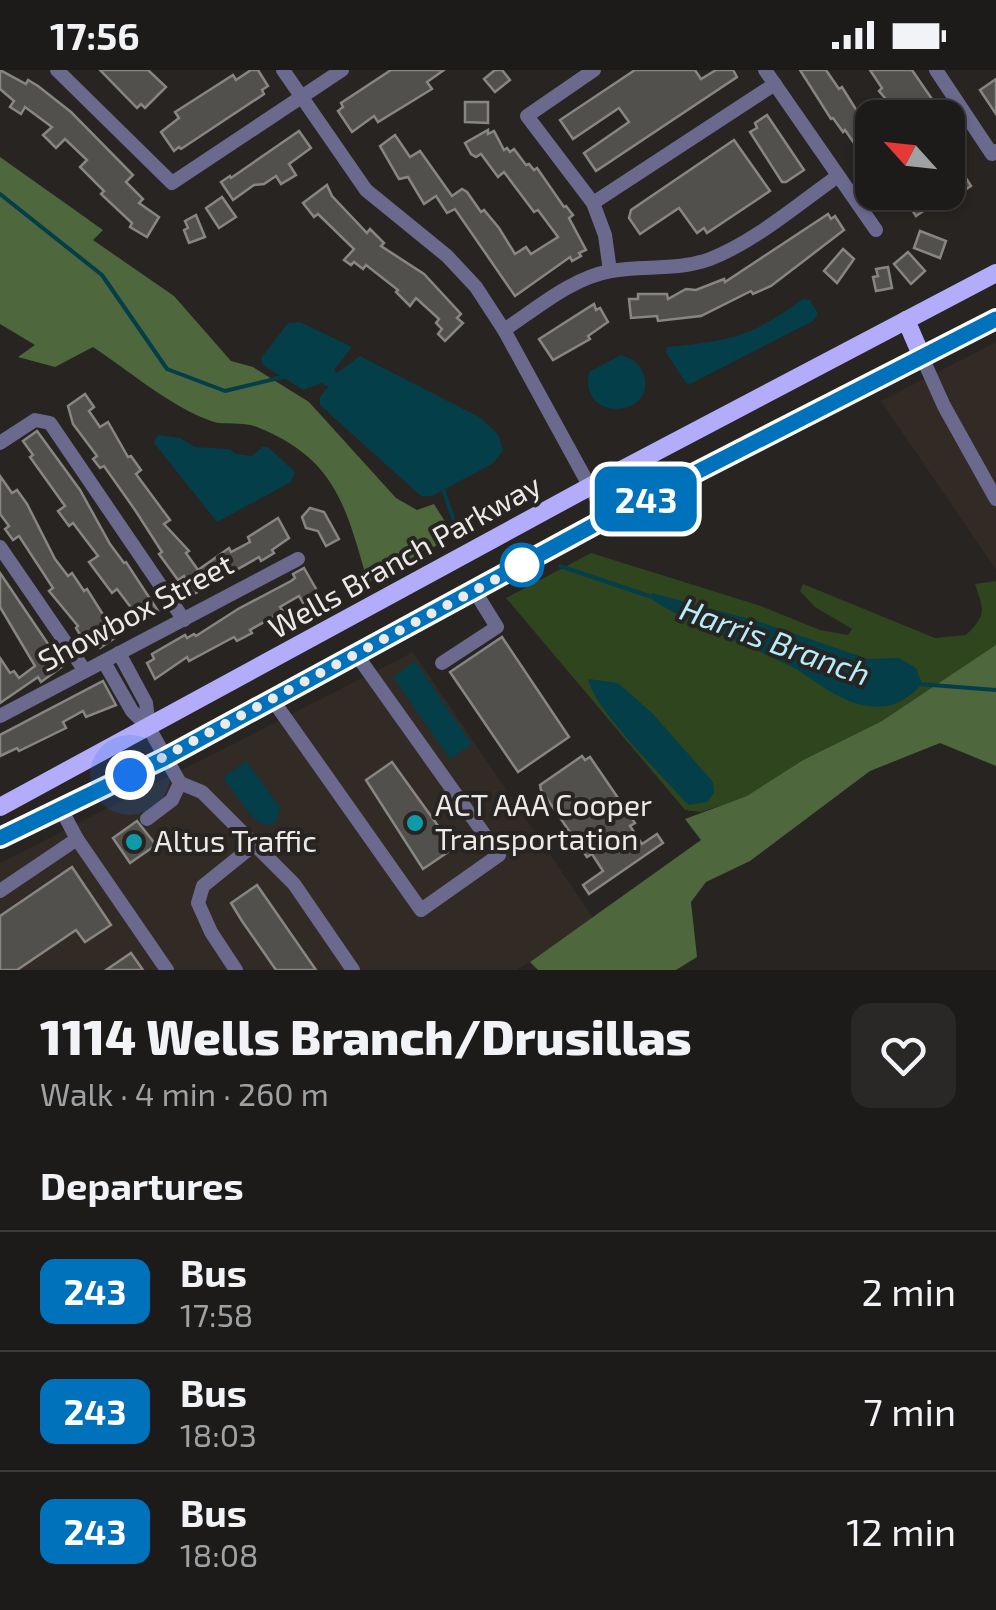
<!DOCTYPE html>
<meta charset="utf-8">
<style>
:root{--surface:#1d1b1a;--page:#2a2827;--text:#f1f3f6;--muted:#a0a1a2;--line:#3b3939}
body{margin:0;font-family:"Exo 2",sans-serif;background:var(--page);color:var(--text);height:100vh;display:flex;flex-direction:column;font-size:38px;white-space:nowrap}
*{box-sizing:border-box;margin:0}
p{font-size:32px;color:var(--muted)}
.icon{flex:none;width:55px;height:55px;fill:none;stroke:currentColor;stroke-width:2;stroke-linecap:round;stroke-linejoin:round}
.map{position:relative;height:900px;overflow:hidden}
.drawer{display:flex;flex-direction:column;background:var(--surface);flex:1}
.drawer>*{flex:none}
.badge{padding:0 20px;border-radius:15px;font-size:35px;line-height:65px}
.needle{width:65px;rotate:297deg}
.fabs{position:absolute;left:855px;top:30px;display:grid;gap:20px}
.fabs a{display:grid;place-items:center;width:110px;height:110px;border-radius:20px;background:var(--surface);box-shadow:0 2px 8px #0004,0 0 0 2px var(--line);font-size:50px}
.you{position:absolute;width:50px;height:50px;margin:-25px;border:8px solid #fff;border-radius:50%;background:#1a73e8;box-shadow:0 0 0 15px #1a73e833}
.map>.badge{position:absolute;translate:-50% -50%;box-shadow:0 0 0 5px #fff}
h2{padding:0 40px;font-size:38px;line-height:90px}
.round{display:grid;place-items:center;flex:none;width:105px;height:105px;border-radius:20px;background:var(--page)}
.overview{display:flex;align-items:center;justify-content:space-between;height:170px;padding:0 40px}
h1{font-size:48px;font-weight:800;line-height:75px}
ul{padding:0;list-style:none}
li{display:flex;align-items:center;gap:30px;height:120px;padding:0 40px;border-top:2px solid var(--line)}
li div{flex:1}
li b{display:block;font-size:38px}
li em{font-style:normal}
li .badge{min-width:110px;font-weight:700;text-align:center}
.status{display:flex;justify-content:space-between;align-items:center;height:70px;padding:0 50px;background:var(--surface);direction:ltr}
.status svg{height:28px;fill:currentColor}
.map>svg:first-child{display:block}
.built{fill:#322a24}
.green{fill:#2e451e}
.forest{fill:#4e673d}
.water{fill:#043e49}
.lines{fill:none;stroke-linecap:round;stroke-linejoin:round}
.stream{stroke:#043e49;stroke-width:4}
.building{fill:#52504c;stroke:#888682;stroke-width:2.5}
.minor{stroke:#6c698f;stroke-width:14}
.major{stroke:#b3acfb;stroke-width:18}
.line-casing{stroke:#fff;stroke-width:22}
.line{stroke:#0072bc;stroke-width:15}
.walk{stroke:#eceae9;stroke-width:10;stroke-dasharray:0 18}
.stop-dot{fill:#fff;stroke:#0072bc;stroke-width:5}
.culture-dot{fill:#0f9aa8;stroke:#272422;stroke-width:4}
.labels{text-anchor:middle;stroke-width:8;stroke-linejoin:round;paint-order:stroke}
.street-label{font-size:30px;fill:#eceae9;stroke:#272422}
.poi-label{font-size:30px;fill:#eceae9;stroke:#272422;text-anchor:start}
.water-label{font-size:32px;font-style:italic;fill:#b4eefc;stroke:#272422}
</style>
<div class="status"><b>17:56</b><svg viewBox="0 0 49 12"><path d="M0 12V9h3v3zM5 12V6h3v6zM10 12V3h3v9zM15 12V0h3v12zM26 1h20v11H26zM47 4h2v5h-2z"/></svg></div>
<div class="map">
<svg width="996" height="900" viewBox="0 0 996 900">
<rect width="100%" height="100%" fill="#272422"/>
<g class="built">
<path d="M 996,272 L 996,500 L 881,331 Z"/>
<path d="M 413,582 L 593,848 L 517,900 L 0,900 L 0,793 Z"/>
</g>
<path class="green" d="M 591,483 L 761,536 L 820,560 L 848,565 L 852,559 L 815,537 L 800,521 L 803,514 L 935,568 L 966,565 C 987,544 984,541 975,514 L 996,511 L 996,634 L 882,651 L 803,690 L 746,727 L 701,742 L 685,740 L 506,528 Z"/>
<g class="forest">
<path d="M 0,87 L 103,160 L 93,170 L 174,226 L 231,291 L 253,297 L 309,332 L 396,428 L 417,440 L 434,434 L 454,466 L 368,513 C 346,438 337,389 257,357 C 243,351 225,356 211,351 C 171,337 128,300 93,277 L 55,297 L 18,287 L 35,275 L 0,254 Z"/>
<path d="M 996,575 L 996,696 L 940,673 L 870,701 L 750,791 L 706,812 L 691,832 L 697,887 L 676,900 L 538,900 L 530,892 L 701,770 L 685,749 L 747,726 L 803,690 L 882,651 Z"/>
</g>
<g class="water">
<path d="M 803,229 L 810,230 L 818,244 L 813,251 L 690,314 L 686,313 L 665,281 L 668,277 C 733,270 750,267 803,229 Z"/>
<path d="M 300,252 L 352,277 L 334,300 L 337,303 L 360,286 L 479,347 L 498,364 L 503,381 L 492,394 L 432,426 L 421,426 L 320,335 L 320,327 L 328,317 L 322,313 L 303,320 L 263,295 L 261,288 L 288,253 Z"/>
<path d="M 621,285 C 633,289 641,294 644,306 C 656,347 579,354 589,302 Z"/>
<path d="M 158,365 L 180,368 L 195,377 L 229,379 L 236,384 L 252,386 L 262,377 L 268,377 L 295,402 L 291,412 L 217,452 L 154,373 Z"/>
<path d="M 652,523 L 757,551 L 868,589 L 899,588 L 916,598 L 922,614 C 906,631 892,639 868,636 C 836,632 814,607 786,594 C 742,572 696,557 654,531 Z"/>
<path d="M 415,591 L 472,674 L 450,689 L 393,607 Z"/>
<path d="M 588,609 L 618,613 L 653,644 L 713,712 L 714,723 L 707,732 L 688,735 C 664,707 595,641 588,609 Z"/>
<path d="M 246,691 L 280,737 L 276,752 L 267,756 L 253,748 L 223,708 Z"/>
</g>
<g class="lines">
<g class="stream">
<path d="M 0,124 L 102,205 L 167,299 L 225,321 L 287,306"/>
<path d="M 442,416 L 455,454"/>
<path d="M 560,496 L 655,528"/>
<path d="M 919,614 L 996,620"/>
</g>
</g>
<g class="building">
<path d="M 0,0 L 26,14 L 28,10 L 38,16 L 71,42 L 133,105 L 126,112 L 143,129 L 139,133 L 159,147 L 147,167 L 130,157 L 132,153 L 101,124 L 104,121 L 80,97 L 87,90 L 65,69 L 56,78 L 43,65 L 52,57 L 25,37 L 21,44 L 10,37 L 14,31 L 0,19 Z"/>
<path d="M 100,0 L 148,0 L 166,17 L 145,38 L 141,34 L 137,38 Z"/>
<path d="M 251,0 L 258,0 L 268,16 L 262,20 L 264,24 L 181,79 L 179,77 L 174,81 L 161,62 L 179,48 L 175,42 L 233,5 L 236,10 Z"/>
<path d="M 391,0 L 444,0 L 427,12 L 432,19 L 378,52 L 374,46 L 352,62 L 338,41 L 343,37 L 341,33 Z"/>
<path d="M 495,0 L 502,0 L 510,10 L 495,22 L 484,9 Z"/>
<path d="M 635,0 L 695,0 L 701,9 L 716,0 L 733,0 L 737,7 L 596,101 L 584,83 L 629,52 L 619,38 L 573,69 L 560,50 Z"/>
<path d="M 800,0 L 826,0 L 839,19 L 842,17 L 872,65 L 872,99 L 845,60 L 843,62 L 833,48 L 831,49 Z"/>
<path d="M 870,0 L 912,0 L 945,48 L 902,48 L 879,21 L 882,18 Z"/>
<path d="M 996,9 L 996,44 L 980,20 Z"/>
<path d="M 465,32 L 488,32 L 488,53 L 465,52 Z"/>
<path d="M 767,45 L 804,100 L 786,112 L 782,112 L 750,62 L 757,58 L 755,53 Z"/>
<path d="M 488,60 L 488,64 L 494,61 L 504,80 L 507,78 L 510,82 L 514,79 L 526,95 L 529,94 L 534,100 L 537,98 L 564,137 L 566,136 L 573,145 L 569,148 L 586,180 L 579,183 L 581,186 L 572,191 L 570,187 L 515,226 L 455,139 L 447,143 L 436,126 L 424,134 L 408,107 L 399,109 L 380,76 L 395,65 L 410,87 L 420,81 L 452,126 L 462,119 L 467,122 L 481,142 L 484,140 L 499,158 L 515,184 L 526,177 L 531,184 L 558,167 L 538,140 L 534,142 L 504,102 L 498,107 L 481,84 L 476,87 L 471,84 L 465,73 Z"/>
<path d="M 299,61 L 311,78 L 289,94 L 296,105 L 281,114 L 276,106 L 264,114 L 254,115 L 233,130 L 221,112 L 230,106 L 231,108 Z"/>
<path d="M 734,70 L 770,121 L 707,163 L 704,158 L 697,163 L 679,138 L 640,164 L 629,148 L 631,140 Z"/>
<path d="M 948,72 L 963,92 L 958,96 L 971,116 L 941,136 L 938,131 L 916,146 L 905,129 L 915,122 L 948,122 Z"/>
<path d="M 327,115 L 332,126 L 367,163 L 370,159 L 384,173 L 381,176 L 424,204 L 461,244 L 457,248 L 463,253 L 445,271 L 438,264 L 442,259 L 436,253 L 439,249 L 416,228 L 410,236 L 396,222 L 398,220 L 366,195 L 363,199 L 354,192 L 351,195 L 344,190 L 354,179 L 318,144 L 314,147 L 303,133 Z"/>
<path d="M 222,127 L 236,147 L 219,158 L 206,138 Z"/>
<path d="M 828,144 L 831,149 L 835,146 L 844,160 L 771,216 L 753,224 L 751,221 L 701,246 L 658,251 L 657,246 L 631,248 L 629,229 L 638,229 L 638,224 L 667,224 L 668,229 L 686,219 L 696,220 L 724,209 L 725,212 Z"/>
<path d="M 196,145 L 205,167 L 189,173 L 184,160 L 188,158 L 185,151 Z"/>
<path d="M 920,161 L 946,171 L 940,188 L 914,178 Z"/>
<path d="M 843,179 L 854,189 L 837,213 L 824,201 Z"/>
<path d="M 908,182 L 925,201 L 911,214 L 894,194 Z"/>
<path d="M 888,197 L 892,218 L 876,221 L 873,207 L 878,206 L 876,199 Z"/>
<path d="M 594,234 L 596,240 L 600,238 L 608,252 L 588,266 L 590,269 L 553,290 L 539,269 Z"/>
<path d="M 85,324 L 94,337 L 89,341 L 100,357 L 108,352 L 128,387 L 131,386 L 141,400 L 136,404 L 170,450 L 164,454 L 189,481 L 186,483 L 198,500 L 229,478 L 231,482 L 250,472 L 248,467 L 278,448 L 289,468 L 272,480 L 274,483 L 261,491 L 259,487 L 194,524 L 184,506 L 178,510 L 159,484 L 162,482 L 135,440 L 104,396 L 100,398 L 93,389 L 97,386 L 73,354 L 68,336 Z"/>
<path d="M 37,361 L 80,420 L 110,474 L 124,493 L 126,492 L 158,541 L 135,558 L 125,544 L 132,539 L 117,519 L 112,523 L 89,492 L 98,486 L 73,453 L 69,456 L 58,441 L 65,436 L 30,387 L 33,385 L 23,371 Z"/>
<path d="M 0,406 L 12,423 L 17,420 L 27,434 L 55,489 L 68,506 L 72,503 L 84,521 L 87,519 L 107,551 L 116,567 L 100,578 L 86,565 L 82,568 L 76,558 L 78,556 L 49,521 L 53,518 L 19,466 L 13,470 L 5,459 L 9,456 L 0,444 Z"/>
<path d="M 310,438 L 324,442 L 339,469 L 326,476 L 318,461 L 306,458 L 302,447 Z"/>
<path d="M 304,498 L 319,524 L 303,533 L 299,526 L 280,537 L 283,541 L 250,560 L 252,563 L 237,571 L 234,567 L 189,591 L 187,587 L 155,609 L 147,593 L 154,589 L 152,584 L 185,565 L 187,568 L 194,564 L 196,566 L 238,539 L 291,511 L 295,508 L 293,504 Z"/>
<path d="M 0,503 L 63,596 L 41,612 L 38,607 L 0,633 L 0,588 L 10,603 L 14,601 L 19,608 L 35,596 L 0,537 Z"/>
<path d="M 502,567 L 569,667 L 518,702 L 450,602 Z"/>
<path d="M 103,611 L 116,635 L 86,647 L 83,641 L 63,652 L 66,658 L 19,681 L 17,678 L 0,686 L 0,665 Z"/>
<path d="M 582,686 L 585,690 L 590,687 L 629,744 L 635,753 L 630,756 L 642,774 L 657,764 L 663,773 L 589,824 L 583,815 L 603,801 L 592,784 L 587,787 L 541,720 L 540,715 Z"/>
<path d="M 392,692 L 454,778 L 423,799 L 366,710 Z"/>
<path d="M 137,751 L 156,775 L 130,793 L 113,768 Z"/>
<path d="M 72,797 L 111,855 L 85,872 L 76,860 L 17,900 L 0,900 L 0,846 Z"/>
<path d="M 257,815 L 316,900 L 276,900 L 242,851 L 231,833 Z"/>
<path d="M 131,883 L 143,900 L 106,900 Z"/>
</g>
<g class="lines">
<g class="minor">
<path d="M 57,0 L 172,113 L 342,0"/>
<path d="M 283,0 L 366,120 L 447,186 L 476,217 L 504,260 L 607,448"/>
<path d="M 594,0 L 527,46 L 593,133 L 605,165 L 610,201"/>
<path d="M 765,0 L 876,160"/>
<path d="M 936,0 L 992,84 L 996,81"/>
<path d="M 593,133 L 775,14"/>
<path d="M 504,260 C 536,239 571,208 611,201 C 643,195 678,201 710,189 C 756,171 798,134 838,106"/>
<path d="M 922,287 L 944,336 L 996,429"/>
<path d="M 0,373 L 35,350 L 50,353 L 184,550"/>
<path d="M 0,477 L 85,601"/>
<path d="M 119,583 L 146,633 L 149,657"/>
<path d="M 104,592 L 132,641 L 149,658 L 180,713 L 202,722 L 294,814 L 353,900"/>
<path d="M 442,593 L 497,557 L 474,520"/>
<path d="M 272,629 L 421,840 L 499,785 L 356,584"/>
<path d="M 0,646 L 298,489"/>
<path d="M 61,739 L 77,769 L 167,900"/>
<path d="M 147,749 L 172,730 L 180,713"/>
<path d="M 0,821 L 77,769"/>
<path d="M 236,900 L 211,862 L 198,833 L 203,816 L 254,775"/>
</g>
<g class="major">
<path d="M 906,250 L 922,287"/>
<path d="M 0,737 L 589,417 L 996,203"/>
<path d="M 0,768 L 165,687 L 607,448 L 996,249"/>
</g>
</g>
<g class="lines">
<defs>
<path id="line" d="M 0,768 L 165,688 L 607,448 L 996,249"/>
</defs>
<use href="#line" class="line-casing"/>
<use href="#line" class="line"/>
<path class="walk" d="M 130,705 L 526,493 L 522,495"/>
</g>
<circle class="stop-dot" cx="522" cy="495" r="20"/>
<g class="culture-dot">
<circle cx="415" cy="753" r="10"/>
<circle cx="134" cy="772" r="10"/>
</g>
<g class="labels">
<g class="street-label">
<text transform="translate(405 487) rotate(-29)" y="10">Wells Branch Parkway</text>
<text transform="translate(136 543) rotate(-28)" y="10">Showbox Street</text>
</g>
<g class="poi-label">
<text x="435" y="746">ACT AAA Cooper<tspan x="435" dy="34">Transportation</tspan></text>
<text x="154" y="782">Altus Traffic</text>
</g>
<g class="water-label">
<text transform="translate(775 572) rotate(20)" y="11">Harris Branch</text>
</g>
</g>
</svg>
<div class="fabs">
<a><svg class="needle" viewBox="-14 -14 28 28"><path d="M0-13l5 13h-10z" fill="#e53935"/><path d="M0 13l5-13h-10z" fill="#a0a1a2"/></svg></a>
</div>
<div class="you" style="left:130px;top:705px"></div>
<b class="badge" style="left:646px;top:429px;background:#0072bc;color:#fff">243</b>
</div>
<section class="drawer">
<div class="overview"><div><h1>1114 Wells Branch/Drusillas</h1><p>Walk · 4 min · 260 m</p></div><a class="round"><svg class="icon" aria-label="heart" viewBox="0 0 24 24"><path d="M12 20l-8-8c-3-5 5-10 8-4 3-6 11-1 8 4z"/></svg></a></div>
<h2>Departures</h2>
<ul>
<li><span class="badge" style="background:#0072bc;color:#fff">243</span><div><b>Bus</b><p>17:58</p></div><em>2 min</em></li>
<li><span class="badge" style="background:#0072bc;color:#fff">243</span><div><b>Bus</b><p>18:03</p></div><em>7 min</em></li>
<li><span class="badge" style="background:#0072bc;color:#fff">243</span><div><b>Bus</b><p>18:08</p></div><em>12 min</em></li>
</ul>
</section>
